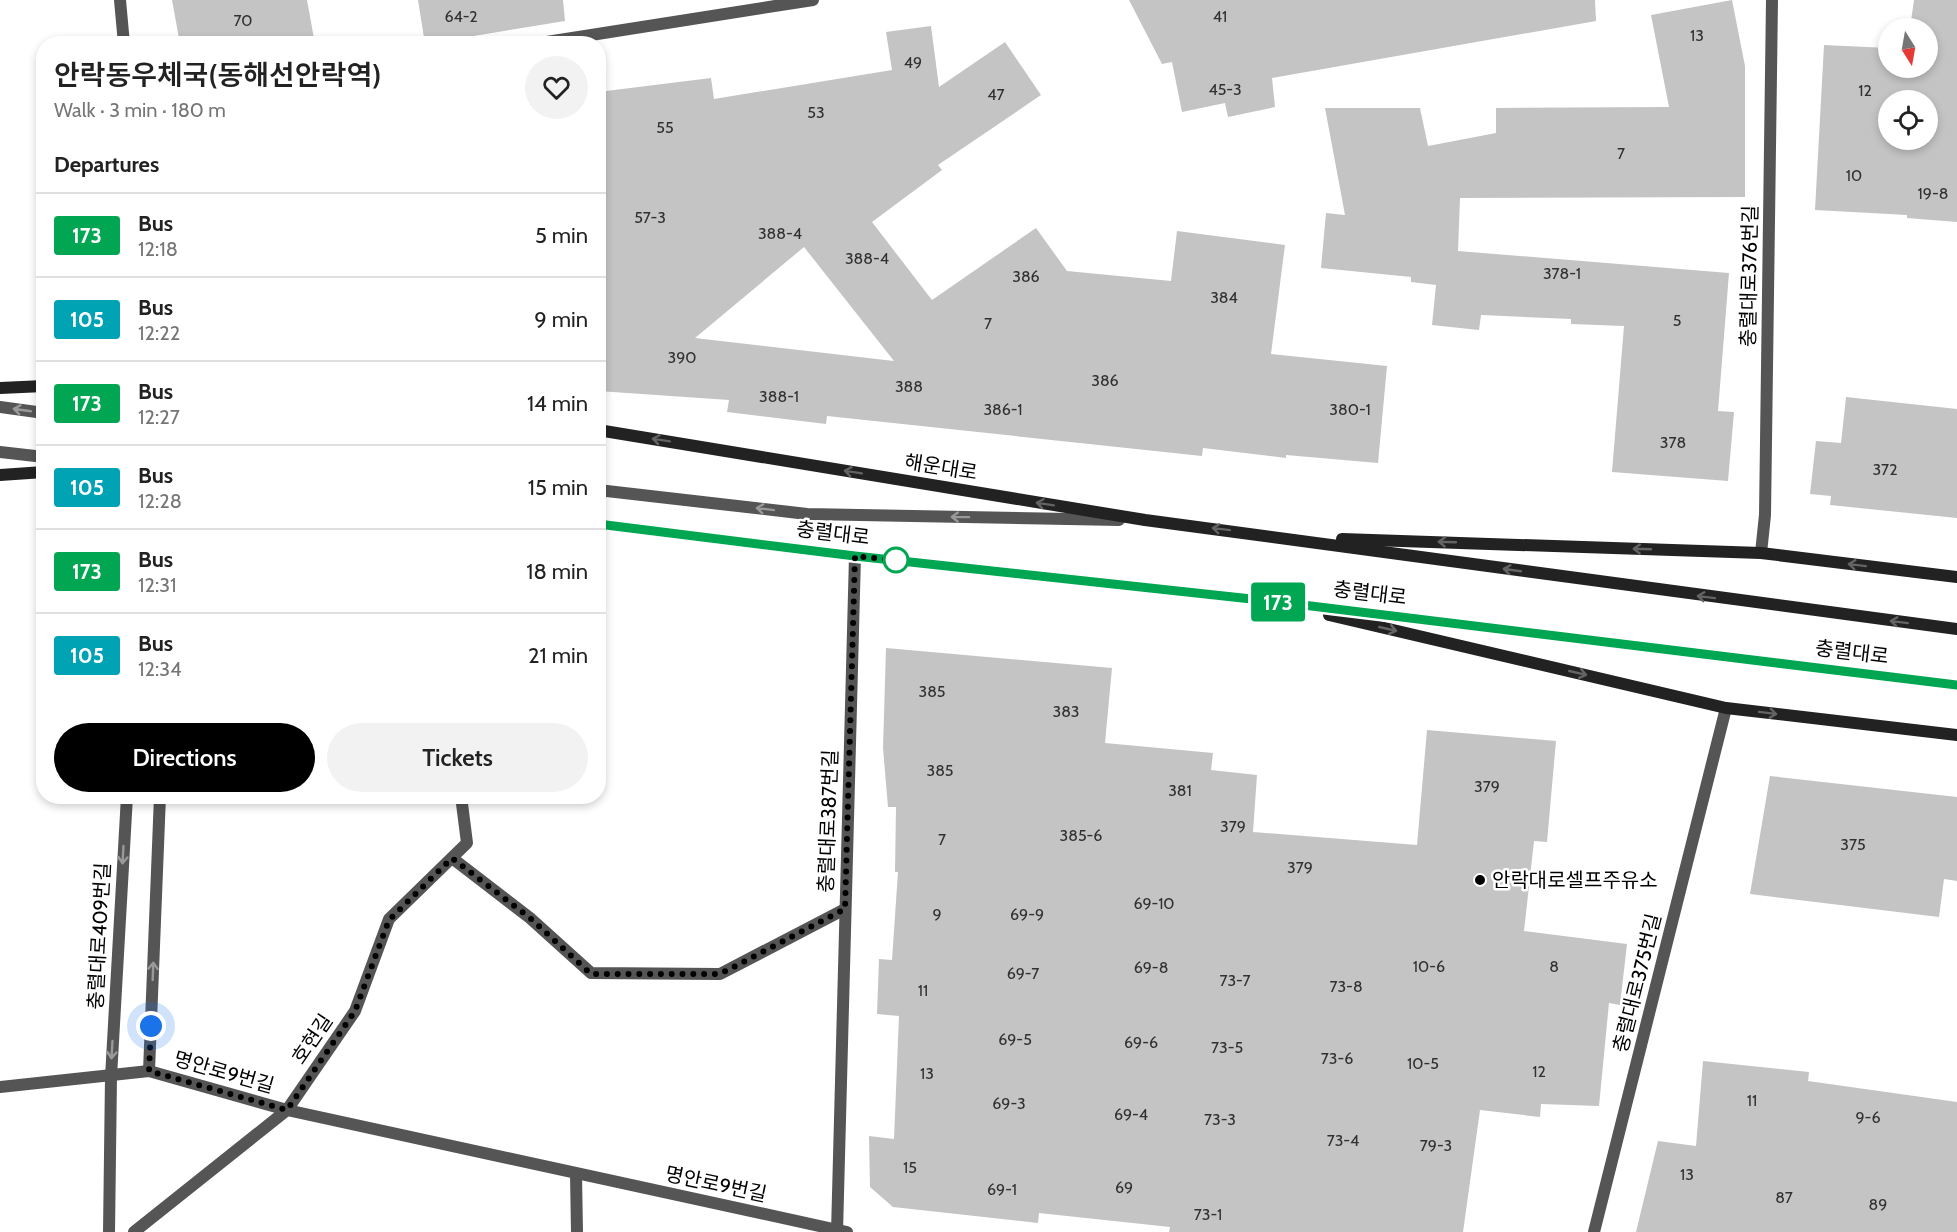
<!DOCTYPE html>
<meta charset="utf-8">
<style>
:root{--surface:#fff;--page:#f2f2f2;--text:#222;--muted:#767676;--line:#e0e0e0;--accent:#000}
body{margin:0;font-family:Cabin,"Noto Sans KR",sans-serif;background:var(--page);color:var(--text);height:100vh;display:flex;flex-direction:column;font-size:22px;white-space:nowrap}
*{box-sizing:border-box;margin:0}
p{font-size:20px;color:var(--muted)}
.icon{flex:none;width:33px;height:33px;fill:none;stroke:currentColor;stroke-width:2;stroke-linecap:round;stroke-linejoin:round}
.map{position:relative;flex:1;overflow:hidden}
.sheet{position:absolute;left:36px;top:36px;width:570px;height:768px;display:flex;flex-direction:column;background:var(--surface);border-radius:24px;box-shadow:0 3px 9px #0003}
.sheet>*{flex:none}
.badge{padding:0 12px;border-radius:4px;font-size:21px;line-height:39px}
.needle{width:39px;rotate:169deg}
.tools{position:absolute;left:1878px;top:18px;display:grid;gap:12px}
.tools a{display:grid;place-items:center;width:60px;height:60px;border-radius:50%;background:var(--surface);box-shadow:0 3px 9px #0003;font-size:30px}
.you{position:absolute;width:30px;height:30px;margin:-15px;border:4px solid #fff;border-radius:50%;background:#1a73e8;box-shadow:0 0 0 9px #1a73e833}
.map>.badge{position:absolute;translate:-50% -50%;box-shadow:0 0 0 3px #fff}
h2{padding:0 18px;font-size:22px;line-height:54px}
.round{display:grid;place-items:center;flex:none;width:63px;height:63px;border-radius:32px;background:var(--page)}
.overview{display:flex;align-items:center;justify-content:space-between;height:102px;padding:0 18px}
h1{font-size:28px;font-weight:600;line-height:45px}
.button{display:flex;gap:12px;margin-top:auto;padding:12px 18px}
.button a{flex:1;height:69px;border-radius:36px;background:var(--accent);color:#fff;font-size:24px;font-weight:600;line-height:69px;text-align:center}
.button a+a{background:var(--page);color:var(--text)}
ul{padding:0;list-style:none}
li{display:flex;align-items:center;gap:18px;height:84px;padding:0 18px;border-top:2px solid var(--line)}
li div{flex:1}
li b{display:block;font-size:22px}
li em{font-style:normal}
li .badge{min-width:66px;font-weight:700;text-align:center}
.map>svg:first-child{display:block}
.building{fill:#c4c4c4;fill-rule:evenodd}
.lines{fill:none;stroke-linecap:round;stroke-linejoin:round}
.service{stroke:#555;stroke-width:12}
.minor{stroke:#555;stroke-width:12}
.secondary{stroke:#222;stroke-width:12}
.oneway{stroke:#999}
.oneway2{stroke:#646464}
.line-casing{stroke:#fff;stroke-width:14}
.line{stroke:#00a651;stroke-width:9}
.walk{stroke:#000;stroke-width:6;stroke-dasharray:0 10.8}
.stop-dot{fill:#fff;stroke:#00a651;stroke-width:3}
.poi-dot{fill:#000;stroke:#fff;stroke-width:2}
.labels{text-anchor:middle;stroke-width:5;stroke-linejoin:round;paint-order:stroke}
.number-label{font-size:16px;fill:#313131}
.street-label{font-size:20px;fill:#000;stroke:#fff}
.poi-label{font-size:20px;fill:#000;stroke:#fff;text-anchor:start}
</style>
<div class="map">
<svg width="1957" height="1232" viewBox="0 0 1957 1232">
<rect width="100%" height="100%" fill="#fff"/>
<g class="building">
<path d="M 172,0 L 307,0 L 315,44 L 180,44 Z"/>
<path d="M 418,0 L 563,0 L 565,21 L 425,44 Z"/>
<path d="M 1129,0 L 1595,0 L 1596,21 L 1272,78 L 1275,107 L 1228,117 L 1225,103 L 1182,112 L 1172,62 L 1162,64 Z"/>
<path d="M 1732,0 L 1745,66 L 1745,197 L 1460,198 L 1458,251 L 1729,273 L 1718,411 L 1734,412 L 1728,481 L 1612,472 L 1624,326 L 1571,324 L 1571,319 L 1481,315 L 1479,330 L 1432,325 L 1436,285 L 1411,282 L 1411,277 L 1321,268 L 1326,213 L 1345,215 L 1325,108 L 1420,108 L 1428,146 L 1496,133 L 1496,108 L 1669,107 L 1651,15 Z"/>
<path d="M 1914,0 L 1957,0 L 1957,222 L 1907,218 L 1907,215 L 1815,210 L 1824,45 L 1888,48 L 1888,68 L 1928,68 L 1928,28 L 1910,28 ZM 1888,100 L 1928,100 L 1928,140 L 1888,140 Z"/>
<path d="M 931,26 L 939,87 L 1005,42 L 1041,95 L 938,165 L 942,170 L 872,222 L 932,300 L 1036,228 L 1067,271 L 1171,281 L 1177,231 L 1285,245 L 1271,354 L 1387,366 L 1378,463 L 1286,455 L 1286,458 L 1203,448 L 1202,456 L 827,416 L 826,424 L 727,412 L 729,400 L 598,391 L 598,92 L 711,78 L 714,99 L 892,70 L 886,32 ZM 804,247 L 894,361 L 695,338 Z"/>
<path d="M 1846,397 L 1957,409 L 1957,518 L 1830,505 L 1831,496 L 1810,494 L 1816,441 L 1841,443 Z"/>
<path d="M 886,648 L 1112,668 L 1105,743 L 1213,753 L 1211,770 L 1257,775 L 1253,832 L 1417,845 L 1427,730 L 1556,741 L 1547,842 L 1534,841 L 1524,931 L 1627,944 L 1620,1005 L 1609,1003 L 1599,1106 L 1541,1104 L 1540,1117 L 1480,1110 L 1463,1232 L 1169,1232 L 1170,1227 L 1039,1213 L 1038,1223 L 893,1207 L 870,1187 L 869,1136 L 894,1139 L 899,1016 L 877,1014 L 879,959 L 892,960 L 898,872 L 895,872 L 896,807 L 888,807 L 883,748 Z"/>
<path d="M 1770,776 L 1957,797 L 1957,881 L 1944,879 L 1939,917 L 1750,894 Z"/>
<path d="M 1703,1061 L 1809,1072 L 1808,1081 L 1957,1102 L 1957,1232 L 1636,1232 L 1658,1141 L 1696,1146 Z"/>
</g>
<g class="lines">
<g class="service">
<path d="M 0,407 L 44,413"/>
<path d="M 0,452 L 44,457"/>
<path d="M 598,490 L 807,514 L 1119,520"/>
<path d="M 452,858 L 530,918 L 591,973 L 720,974 L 845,909"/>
<path d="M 287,1110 L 355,1011 L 389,919 L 467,843 L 461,796"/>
<path d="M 576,1174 L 577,1232"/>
</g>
<g class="minor">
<path d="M 120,0 L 124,44"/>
<path d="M 534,44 L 813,0"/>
<path d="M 1761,553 L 1765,515 L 1772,0"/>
<path d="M 149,1071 L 160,796"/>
<path d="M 0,1087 L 149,1071 L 287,1110 L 847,1232"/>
<path d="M 109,1232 L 111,1077 L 127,796"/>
<path d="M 134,1232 L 287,1110"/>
<path d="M 837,1232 L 855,556"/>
<path d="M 1594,1232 L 1726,708"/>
</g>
<g class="secondary">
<path d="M 0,388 L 44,386"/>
<path d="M 598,430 L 1145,520 L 1957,629"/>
<path d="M 0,475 L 44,472"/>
<path d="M 598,524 L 855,556 L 1270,601 L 1957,685"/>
<path d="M 1342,539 L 1761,553 L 1957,577"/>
<path d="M 1329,615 L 1726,708 L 1957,735"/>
</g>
</g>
<defs><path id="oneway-shaft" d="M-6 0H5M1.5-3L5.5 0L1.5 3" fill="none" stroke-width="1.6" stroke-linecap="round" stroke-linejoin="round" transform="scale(1.5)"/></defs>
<g class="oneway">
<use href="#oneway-shaft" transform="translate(22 410) rotate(-172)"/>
<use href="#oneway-shaft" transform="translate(765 509) rotate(-173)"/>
<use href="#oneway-shaft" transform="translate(960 517) rotate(-179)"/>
<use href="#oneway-shaft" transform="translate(123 855) rotate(93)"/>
<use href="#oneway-shaft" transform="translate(153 971) rotate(-88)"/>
<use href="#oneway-shaft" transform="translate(112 1050) rotate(93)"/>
</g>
<g class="oneway2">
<use href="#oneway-shaft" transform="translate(661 440) rotate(-171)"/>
<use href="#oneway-shaft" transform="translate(853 472) rotate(-171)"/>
<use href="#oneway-shaft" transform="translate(1045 504) rotate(-171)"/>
<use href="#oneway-shaft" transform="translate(1221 529) rotate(-173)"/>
<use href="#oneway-shaft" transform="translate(1447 542) rotate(-178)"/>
<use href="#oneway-shaft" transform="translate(1642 549) rotate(-178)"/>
<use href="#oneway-shaft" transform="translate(1857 565) rotate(-173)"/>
<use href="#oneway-shaft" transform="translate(1512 570) rotate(-172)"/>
<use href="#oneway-shaft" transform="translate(1706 597) rotate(-173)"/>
<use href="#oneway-shaft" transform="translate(1899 622) rotate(-173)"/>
<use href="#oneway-shaft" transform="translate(1388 629) rotate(13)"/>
<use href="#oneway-shaft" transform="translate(1578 673) rotate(13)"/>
<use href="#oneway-shaft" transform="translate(1768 713) rotate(7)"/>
</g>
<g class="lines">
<defs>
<path id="line" d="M 598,524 L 855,556 L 1270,601 L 1957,685"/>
</defs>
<use href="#line" class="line-casing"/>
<use href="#line" class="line"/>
<path class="walk" d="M 151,1026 L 149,1071 L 287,1110 L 355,1011 L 389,920 L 452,858 L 530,918 L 591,974 L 720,974 L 845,909 L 855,556 L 901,561 L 896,560"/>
</g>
<circle class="stop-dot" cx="896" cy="560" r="12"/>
<circle class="poi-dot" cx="1480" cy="880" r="6"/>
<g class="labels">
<g class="number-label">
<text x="461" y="22">64-2</text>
<text x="1220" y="22">41</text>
<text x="243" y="26">70</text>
<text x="1697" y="41">13</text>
<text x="913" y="68">49</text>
<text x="1225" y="95">45-3</text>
<text x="1865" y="96">12</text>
<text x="996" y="100">47</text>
<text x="816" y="118">53</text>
<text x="665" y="133">55</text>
<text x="1621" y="159">7</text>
<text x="1854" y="181">10</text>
<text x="1933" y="199">19-8</text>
<text x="650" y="223">57-3</text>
<text x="780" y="239">388-4</text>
<text x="867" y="264">388-4</text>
<text x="1562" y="279">378-1</text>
<text x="1026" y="282">386</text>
<text x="1224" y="303">384</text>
<text x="1677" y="326">5</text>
<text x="988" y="329">7</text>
<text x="682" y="363">390</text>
<text x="1105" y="386">386</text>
<text x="909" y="392">388</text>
<text x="779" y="402">388-1</text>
<text x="1003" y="415">386-1</text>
<text x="1350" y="415">380-1</text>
<text x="1673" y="448">378</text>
<text x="1885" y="475">372</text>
<text x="932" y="697">385</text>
<text x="1066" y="717">383</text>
<text x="940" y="776">385</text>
<text x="1487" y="792">379</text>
<text x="1180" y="796">381</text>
<text x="1233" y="832">379</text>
<text x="1081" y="841">385-6</text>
<text x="942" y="845">7</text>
<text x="1853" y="850">375</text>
<text x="1300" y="873">379</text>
<text x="1154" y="909">69-10</text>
<text x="937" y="920">9</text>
<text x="1027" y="920">69-9</text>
<text x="1429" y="972">10-6</text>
<text x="1554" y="972">8</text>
<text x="1151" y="973">69-8</text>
<text x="1023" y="979">69-7</text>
<text x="1235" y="986">73-7</text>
<text x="1346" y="992">73-8</text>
<text x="923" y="996">11</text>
<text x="1015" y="1045">69-5</text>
<text x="1141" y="1048">69-6</text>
<text x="1227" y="1053">73-5</text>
<text x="1337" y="1064">73-6</text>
<text x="1423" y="1069">10-5</text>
<text x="1539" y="1077">12</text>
<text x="927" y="1079">13</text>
<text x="1752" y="1106">11</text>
<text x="1009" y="1109">69-3</text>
<text x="1131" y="1120">69-4</text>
<text x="1868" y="1123">9-6</text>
<text x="1220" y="1125">73-3</text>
<text x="1343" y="1146">73-4</text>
<text x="1436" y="1151">79-3</text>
<text x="910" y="1173">15</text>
<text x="1687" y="1180">13</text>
<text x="1124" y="1193">69</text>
<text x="1002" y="1195">69-1</text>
<text x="1784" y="1203">87</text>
<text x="1878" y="1210">89</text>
<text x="1208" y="1220">73-1</text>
</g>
<g class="street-label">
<text transform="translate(1749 276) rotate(-89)" y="7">충렬대로376번길</text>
<text transform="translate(941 467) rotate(9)" y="7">해운대로</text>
<text transform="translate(833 533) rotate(7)" y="7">충렬대로</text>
<text transform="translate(1370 593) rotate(7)" y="7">충렬대로</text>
<text transform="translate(1852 652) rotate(7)" y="7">충렬대로</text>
<text transform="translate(828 821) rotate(-88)" y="7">충렬대로387번길</text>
<text transform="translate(99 936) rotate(-87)" y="7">충렬대로409번길</text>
<text transform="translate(1637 983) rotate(-76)" y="7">충렬대로375번길</text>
<text transform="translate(312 1039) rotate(-56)" y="7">호현길</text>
<text transform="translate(224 1072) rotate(16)" y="7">명안로9번길</text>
<text transform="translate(716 1184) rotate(12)" y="7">명안로9번길</text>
</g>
<g class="poi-label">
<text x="1492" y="887">안락대로셀프주유소</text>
</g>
</g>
</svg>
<div class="tools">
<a><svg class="needle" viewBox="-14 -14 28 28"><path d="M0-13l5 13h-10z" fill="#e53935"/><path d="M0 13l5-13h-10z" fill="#767676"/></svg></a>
<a><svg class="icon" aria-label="locate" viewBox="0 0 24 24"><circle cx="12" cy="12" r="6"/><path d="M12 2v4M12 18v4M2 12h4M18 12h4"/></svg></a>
</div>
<div class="you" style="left:151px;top:1026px"></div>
<b class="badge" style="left:1278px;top:602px;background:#00a651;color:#fff">173</b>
<section class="sheet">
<div class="overview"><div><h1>안락동우체국(동해선안락역)</h1><p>Walk · 3 min · 180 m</p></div><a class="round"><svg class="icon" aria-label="heart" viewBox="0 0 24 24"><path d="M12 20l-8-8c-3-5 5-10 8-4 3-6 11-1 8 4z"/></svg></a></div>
<h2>Departures</h2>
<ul>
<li><span class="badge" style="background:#00a651;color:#fff">173</span><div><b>Bus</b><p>12:18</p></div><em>5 min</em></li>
<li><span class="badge" style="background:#00a3b4;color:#fff">105</span><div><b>Bus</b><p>12:22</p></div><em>9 min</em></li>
<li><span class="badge" style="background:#00a651;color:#fff">173</span><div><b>Bus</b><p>12:27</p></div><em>14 min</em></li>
<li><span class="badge" style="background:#00a3b4;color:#fff">105</span><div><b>Bus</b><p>12:28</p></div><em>15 min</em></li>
<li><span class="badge" style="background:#00a651;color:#fff">173</span><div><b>Bus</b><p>12:31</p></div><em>18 min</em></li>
<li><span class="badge" style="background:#00a3b4;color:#fff">105</span><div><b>Bus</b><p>12:34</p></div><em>21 min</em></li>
</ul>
<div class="button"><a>Directions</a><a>Tickets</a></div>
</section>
</div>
